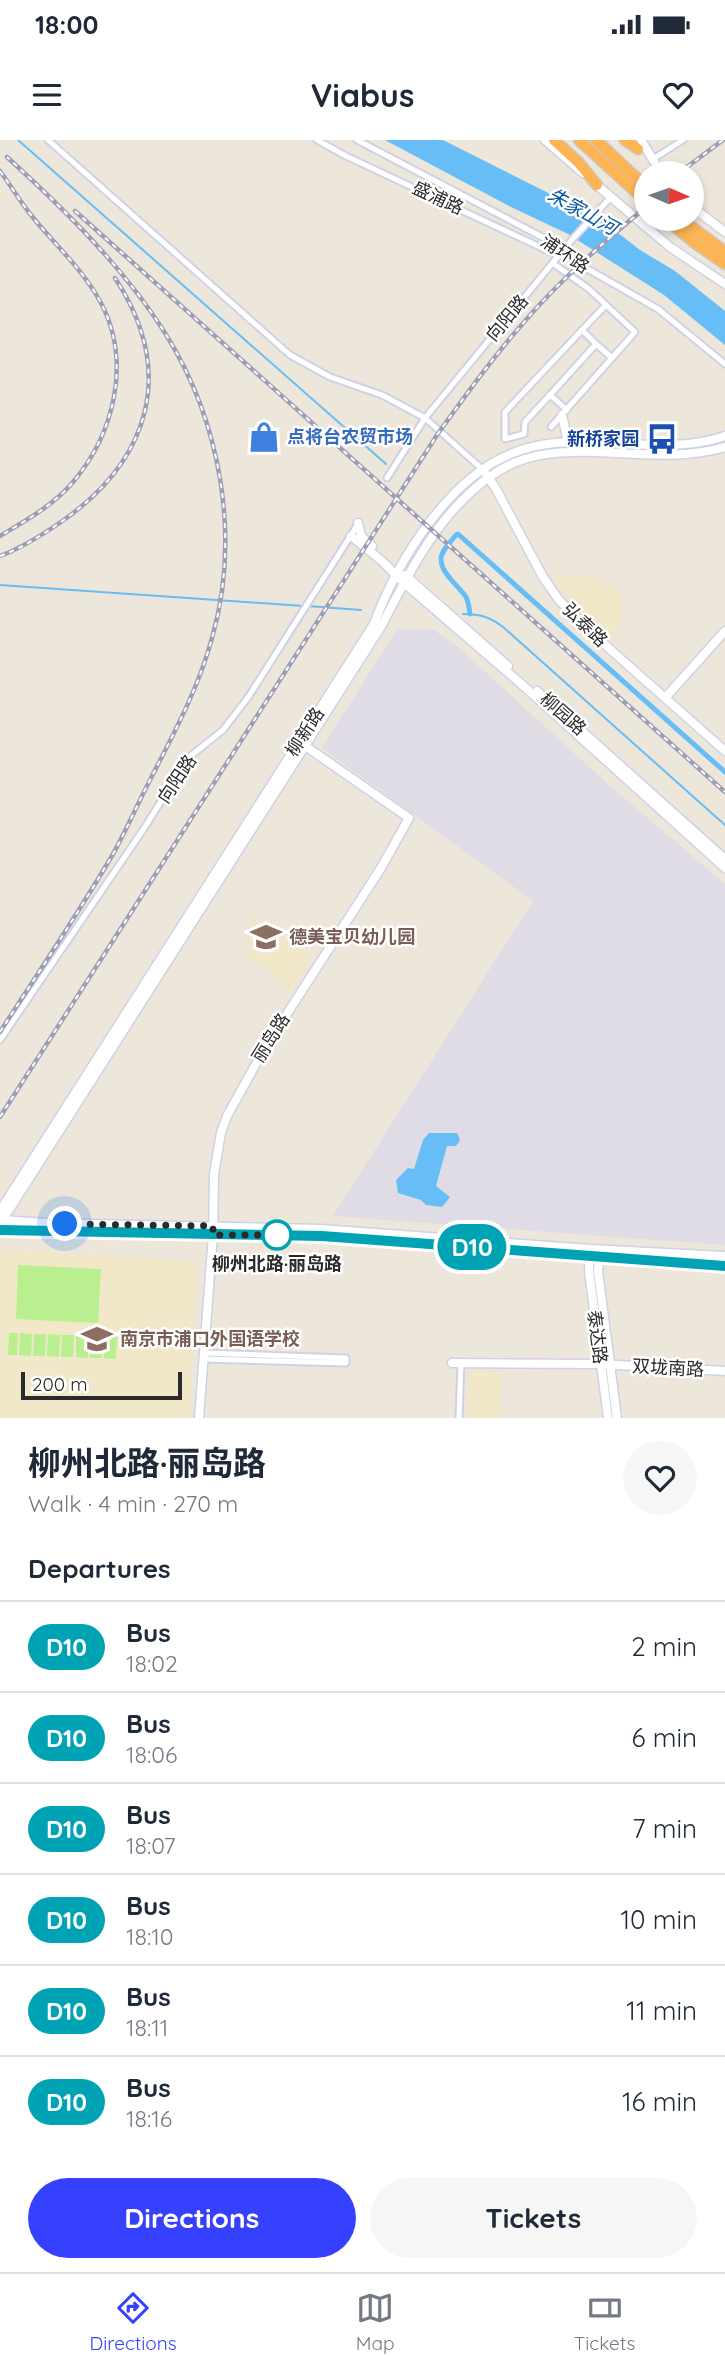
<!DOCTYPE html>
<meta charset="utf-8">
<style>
:root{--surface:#fff;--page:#f6f6f7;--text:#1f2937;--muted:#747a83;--line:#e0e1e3;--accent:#3641ff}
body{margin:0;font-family:Quicksand,"Noto Sans SC",sans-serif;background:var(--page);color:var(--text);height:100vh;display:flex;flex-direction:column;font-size:26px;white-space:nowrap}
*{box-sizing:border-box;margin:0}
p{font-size:23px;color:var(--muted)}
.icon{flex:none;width:38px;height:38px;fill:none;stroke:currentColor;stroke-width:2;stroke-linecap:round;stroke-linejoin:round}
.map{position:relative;height:1278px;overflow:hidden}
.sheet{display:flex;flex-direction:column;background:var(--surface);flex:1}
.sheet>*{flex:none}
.badge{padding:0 14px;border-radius:23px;font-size:24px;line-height:46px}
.needle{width:46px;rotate:92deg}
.buttons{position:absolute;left:634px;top:21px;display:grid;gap:14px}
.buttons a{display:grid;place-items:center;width:70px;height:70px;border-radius:50%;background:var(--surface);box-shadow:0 4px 10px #0003;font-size:35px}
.scale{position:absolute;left:21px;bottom:18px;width:161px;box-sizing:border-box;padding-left:7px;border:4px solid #2a2a2a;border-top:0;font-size:19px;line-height:24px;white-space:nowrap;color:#2a2a2a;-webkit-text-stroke:5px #fff;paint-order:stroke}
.you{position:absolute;width:35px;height:35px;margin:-18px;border:5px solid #fff;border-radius:50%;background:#1a73e8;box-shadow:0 0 0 10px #1a73e833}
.map>.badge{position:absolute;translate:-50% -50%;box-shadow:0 0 0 4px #fff}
h2{padding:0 28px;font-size:26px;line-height:63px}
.round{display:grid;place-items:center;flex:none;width:74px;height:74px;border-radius:37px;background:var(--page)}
.overview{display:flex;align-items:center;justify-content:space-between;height:119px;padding:0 28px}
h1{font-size:33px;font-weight:700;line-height:52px}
.primary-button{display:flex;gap:14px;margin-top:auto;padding:14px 28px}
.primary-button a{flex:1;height:80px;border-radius:42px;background:var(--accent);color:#fff;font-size:28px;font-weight:700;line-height:80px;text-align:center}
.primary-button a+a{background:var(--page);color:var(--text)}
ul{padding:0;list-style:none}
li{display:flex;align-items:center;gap:21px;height:91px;padding:0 28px;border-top:2px solid var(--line)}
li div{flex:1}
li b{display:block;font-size:26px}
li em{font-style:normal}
li .badge{min-width:77px;font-weight:700;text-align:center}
.status{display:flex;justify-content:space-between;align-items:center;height:49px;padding:0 35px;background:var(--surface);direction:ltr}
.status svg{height:19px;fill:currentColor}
header{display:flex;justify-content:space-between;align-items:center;height:91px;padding:0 28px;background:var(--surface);font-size:32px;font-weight:700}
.dock{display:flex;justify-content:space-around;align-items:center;height:98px;border-top:2px solid var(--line);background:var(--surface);font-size:19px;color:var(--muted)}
.dock a{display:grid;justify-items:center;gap:4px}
.dock .on{color:var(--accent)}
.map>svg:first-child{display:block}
.industrial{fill:#dfdce5}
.education{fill:#f0e8c9}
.pitch{fill:#baef8f}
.water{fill:#67bdf5}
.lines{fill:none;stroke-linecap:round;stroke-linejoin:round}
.stream{stroke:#67bdf5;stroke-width:2}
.canal{stroke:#67bdf5;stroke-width:5}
.street-casing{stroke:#d0d1e4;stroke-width:9}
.secondary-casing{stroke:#d0d1e4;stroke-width:11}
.highway-casing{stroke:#c8c8c8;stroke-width:13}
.street{stroke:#fff;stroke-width:5}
.secondary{stroke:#fff;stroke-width:8}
.highway{stroke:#ffb454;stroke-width:10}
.rail-casing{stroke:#9d9eb5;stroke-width:4.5}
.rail{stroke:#fff;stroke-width:2;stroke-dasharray:5;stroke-linecap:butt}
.line-casing{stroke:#fff;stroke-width:16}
.line{stroke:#00a3b4;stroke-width:10}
.walk{stroke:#2a2a2a;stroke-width:7;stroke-dasharray:0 12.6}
.stop-dot{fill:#fff;stroke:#00a3b4;stroke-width:3.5}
.labels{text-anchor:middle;stroke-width:5;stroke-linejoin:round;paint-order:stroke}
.street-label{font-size:18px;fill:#2a2a2a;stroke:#fff}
.shop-label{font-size:18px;font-weight:bold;fill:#366cbe;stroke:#fff;text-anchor:start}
.transit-label{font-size:18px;font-weight:bold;fill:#164399;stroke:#fff;text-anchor:end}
.education-label{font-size:18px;font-weight:bold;fill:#785e54;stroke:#fff;text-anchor:start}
.stop-label{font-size:18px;font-weight:bold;fill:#2a2a2a;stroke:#fff}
.water-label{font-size:19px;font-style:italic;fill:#0658a2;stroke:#fff}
</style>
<div class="status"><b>18:00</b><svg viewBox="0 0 49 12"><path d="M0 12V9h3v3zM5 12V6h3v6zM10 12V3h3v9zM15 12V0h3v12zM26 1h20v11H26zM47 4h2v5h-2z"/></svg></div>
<header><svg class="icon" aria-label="menu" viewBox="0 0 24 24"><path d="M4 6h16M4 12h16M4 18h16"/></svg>Viabus<svg class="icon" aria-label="heart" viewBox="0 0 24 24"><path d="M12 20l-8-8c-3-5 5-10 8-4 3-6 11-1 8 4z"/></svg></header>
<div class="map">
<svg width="725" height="1278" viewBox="0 0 725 1278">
<rect width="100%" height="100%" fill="#ede7db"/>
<path class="industrial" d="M 397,489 L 434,490 L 458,507 L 609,645 L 725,744 L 725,1105 L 333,1076 L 533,761 L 322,608 Z"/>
<g class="education">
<path d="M 554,436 L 594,437 L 601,440 L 621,455 L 620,487 L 609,499 L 568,461 Z"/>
<path d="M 252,778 L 313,815 L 290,851 L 276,841 L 273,834 L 247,818 Z"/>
<path d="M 2,1109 L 197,1121 L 190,1278 L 0,1278 L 0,1113 Z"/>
<path d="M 469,1231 L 502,1233 L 500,1278 L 467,1278 Z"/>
</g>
<g class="pitch">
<path d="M 18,1125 L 101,1129 L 98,1183 L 16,1179 Z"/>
<path d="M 9,1193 L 18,1193 L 17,1215 L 8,1215 Z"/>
<path d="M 20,1193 L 32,1194 L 31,1216 L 19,1215 Z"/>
<path d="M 34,1194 L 46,1194 L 45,1216 L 33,1216 Z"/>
<path d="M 48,1194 L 60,1195 L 59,1217 L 47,1216 Z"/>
<path d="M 62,1195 L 74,1195 L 73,1217 L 61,1217 Z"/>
<path d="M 76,1195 L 88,1196 L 88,1218 L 76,1217 Z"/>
<rect x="90" y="1196" width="12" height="22"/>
<path d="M 105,1196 L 117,1197 L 116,1219 L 104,1218 Z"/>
</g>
<g class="water">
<path d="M 385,0 L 443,0 L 576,67 L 604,82 L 640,110 L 675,131 L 725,171 L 725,205 L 664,155 L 568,94 L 511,67 Z"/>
<path d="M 429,993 L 457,993 L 460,1000 L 456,1006 L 447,1006 L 436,1046 L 450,1057 L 442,1067 L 426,1065 L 421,1060 L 398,1053 L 396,1040 L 408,1028 L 414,1029 L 423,1000 Z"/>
</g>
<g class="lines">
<g class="stream">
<path d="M 18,0 L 386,324"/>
<path d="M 0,445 L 303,466"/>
<path d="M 308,466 L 361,470"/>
<path d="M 463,474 C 480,474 490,477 503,487 L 725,685"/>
</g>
<path class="canal" d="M 470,474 C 469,468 469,463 466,457 C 459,446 441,434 441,419 C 441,411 451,401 456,395 L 458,394 L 725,632"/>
<defs>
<g id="street">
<path d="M 48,0 L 290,215 L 330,237 L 382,255 L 425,278 L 482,329"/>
<path d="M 317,0 L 346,16 L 559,116"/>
<path d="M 357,0 L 565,109 L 570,119 L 658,169 L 725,224"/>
<path d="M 653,19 L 683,0"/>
<path d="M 596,204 L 612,218"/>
<path d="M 550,255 L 525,282 L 524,294 L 505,299 L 505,272 L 582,190"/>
<path d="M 567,270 L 550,255 L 596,204 L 582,190 L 606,165"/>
<path d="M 551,287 L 635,192 L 589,149 L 554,124"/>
<path d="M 387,338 L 425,278 L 569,103 L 610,58"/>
<path d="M 0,900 L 145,687 L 188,618 L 223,590 L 249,556 L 358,384"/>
<path d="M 204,1219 L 346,1223 L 346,1218 L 204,1213"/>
<path d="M 459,1278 L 461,1223"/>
</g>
<g id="secondary">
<path d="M 545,0 L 583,33"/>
<path d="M 641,0 L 661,33"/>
<path d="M 592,41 L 670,107 L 725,144"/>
<path d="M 691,66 L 725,92"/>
<path d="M 562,275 L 568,302"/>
<path d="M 486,334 L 496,349 L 543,437 L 559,460 L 594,495 L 725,611"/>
<path d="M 358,383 L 361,396 L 372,406"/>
<path d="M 351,396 L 382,421 L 404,443 L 518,541 L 725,728"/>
<path d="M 405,435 L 508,526"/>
<path d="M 537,551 L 725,719"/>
<path d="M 665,558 L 725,491"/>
<path d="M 0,1071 L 374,484 C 397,422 448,338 513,313 C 538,303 565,301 592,302 C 636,303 682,311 725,296"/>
<path d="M 1,1080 L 46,1083 L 321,1089 L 590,1109 L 725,1116"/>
<path d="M 0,1084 L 382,485 C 410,430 444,363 500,330 C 530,312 564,311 598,312 C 640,314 684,319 725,307"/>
<path d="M 0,1090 L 322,1096 L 725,1126"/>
<path d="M 590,1112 L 589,1131 L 608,1278"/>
<path d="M 600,1112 L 598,1131 L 617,1278"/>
<path d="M 452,1223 L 600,1224 L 725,1231"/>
<path d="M 199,1278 L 213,1095 L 214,1034 L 221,993 L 227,976 L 263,911 L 381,728 L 409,678 L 301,603"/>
</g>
<g id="highway">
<path d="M 554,0 L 579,23 L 597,45"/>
<path d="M 579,0 L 646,61"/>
<path d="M 596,0 L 646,47"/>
<path d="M 625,0 L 638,9"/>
<path d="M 666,79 L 695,103 L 725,124"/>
<path d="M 681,79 L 725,112"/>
</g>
</defs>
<use href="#street" class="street-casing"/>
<use href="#secondary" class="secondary-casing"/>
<use href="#highway" class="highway-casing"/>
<use href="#street" class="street"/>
<use href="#secondary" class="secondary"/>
<use href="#highway" class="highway"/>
<defs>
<g id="rail">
<path d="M 0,31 C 11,46 20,61 31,75 C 54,104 83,129 101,163 C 132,222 114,294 73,342 C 54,365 25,381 0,396"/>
<path d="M 679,33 L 723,0"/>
<path d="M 75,71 L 725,652"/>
<path d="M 0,416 C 22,408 42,395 61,382 C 150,320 177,232 115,138"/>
<path d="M 0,892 C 38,833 78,774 113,714 C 127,689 138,663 151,638 C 174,593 199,547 212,498 C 241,397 221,282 165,193 C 125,129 63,68 7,17"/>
<path d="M 0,977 L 437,295 C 465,256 493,217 525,181 C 561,139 604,102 646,67"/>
</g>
</defs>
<use href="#rail" class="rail-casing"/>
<use href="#rail" class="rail"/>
</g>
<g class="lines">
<defs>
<path id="line" d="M 0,1090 L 322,1096 L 725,1126"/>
</defs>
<use href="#line" class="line-casing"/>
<use href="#line" class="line"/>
<path class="walk" d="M 65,1084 L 213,1086 L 213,1095 L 277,1095"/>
</g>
<defs>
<symbol id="shop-bare" viewBox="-9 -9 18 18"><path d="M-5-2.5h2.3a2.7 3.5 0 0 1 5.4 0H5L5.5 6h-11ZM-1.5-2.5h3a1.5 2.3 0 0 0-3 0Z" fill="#3f7fe0" stroke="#fff" stroke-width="2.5" paint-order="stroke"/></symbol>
<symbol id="bus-bare" viewBox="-9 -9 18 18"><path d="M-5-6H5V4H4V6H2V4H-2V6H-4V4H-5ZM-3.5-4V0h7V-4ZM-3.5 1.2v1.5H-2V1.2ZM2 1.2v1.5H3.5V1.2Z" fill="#1a4fb4" stroke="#fff" stroke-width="2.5" paint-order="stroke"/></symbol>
<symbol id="school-bare" viewBox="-9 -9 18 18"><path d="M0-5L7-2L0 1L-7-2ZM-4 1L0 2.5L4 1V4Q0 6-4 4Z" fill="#8d6e63" stroke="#fff" stroke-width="2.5" paint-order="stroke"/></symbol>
</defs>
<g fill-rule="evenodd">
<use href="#shop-bare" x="242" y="275" width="44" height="44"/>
<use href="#bus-bare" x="640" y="277" width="44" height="44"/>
<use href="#school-bare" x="244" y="775" width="44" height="44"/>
<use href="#school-bare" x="75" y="1177" width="44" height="44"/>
</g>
<circle class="stop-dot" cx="277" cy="1095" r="14"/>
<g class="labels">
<g class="street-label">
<text transform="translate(438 58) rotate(25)" y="6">盛浦路</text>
<text transform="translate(565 114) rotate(34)" y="6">浦环路</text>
<text transform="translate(507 178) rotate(-50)" y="6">向阳路</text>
<text transform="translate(585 485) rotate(44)" y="6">弘泰路</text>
<text transform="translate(563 574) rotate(41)" y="6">柳园路</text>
<text transform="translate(305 592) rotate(-57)" y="6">柳新路</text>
<text transform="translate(177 639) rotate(-56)" y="6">向阳路</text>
<text transform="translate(271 898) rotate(-58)" y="6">丽岛路</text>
<text transform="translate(597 1197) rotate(83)" y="6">泰达路</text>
<text transform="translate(668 1228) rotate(3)" y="6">双垅南路</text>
</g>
<g class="shop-label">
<text x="287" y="303">点将台农贸市场</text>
</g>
<g class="transit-label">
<text x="639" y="305">新桥家园</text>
</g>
<g class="education-label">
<text x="289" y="803">德美宝贝幼儿园</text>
<text x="120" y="1205">南京市浦口外国语学校</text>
</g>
<g class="stop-label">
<text x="277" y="1130">柳州北路·丽岛路</text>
</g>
<g class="water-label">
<text transform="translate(583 71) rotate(29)" y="7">朱家山河</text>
</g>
</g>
</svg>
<div class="buttons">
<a><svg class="needle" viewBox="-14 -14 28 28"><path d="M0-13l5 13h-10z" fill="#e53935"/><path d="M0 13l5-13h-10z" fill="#747a83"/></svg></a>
</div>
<div class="scale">200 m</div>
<div class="you" style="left:65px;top:1084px"></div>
<b class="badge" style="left:472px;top:1107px;background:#00a3b4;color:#fff">D10</b>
</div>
<section class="sheet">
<div class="overview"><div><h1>柳州北路·丽岛路</h1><p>Walk · 4 min · 270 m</p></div><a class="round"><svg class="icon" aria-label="heart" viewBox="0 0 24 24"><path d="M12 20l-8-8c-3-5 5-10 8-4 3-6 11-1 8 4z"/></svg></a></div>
<h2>Departures</h2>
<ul>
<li><span class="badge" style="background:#00a3b4;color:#fff">D10</span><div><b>Bus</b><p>18:02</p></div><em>2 min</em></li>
<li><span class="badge" style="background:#00a3b4;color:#fff">D10</span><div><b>Bus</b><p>18:06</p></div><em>6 min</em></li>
<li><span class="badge" style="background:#00a3b4;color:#fff">D10</span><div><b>Bus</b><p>18:07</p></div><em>7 min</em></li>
<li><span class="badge" style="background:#00a3b4;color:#fff">D10</span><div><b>Bus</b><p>18:10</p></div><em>10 min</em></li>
<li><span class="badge" style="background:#00a3b4;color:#fff">D10</span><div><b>Bus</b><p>18:11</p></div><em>11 min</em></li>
<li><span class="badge" style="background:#00a3b4;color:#fff">D10</span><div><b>Bus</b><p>18:16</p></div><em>16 min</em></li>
</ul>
<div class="primary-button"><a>Directions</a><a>Tickets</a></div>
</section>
<nav class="dock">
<a class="on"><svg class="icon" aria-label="directions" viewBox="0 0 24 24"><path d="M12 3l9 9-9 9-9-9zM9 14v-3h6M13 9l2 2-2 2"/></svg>Directions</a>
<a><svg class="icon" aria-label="map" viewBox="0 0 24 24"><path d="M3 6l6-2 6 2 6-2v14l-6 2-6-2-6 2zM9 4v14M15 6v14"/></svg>Map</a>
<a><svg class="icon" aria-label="tickets" viewBox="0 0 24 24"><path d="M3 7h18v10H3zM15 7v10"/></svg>Tickets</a>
</nav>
